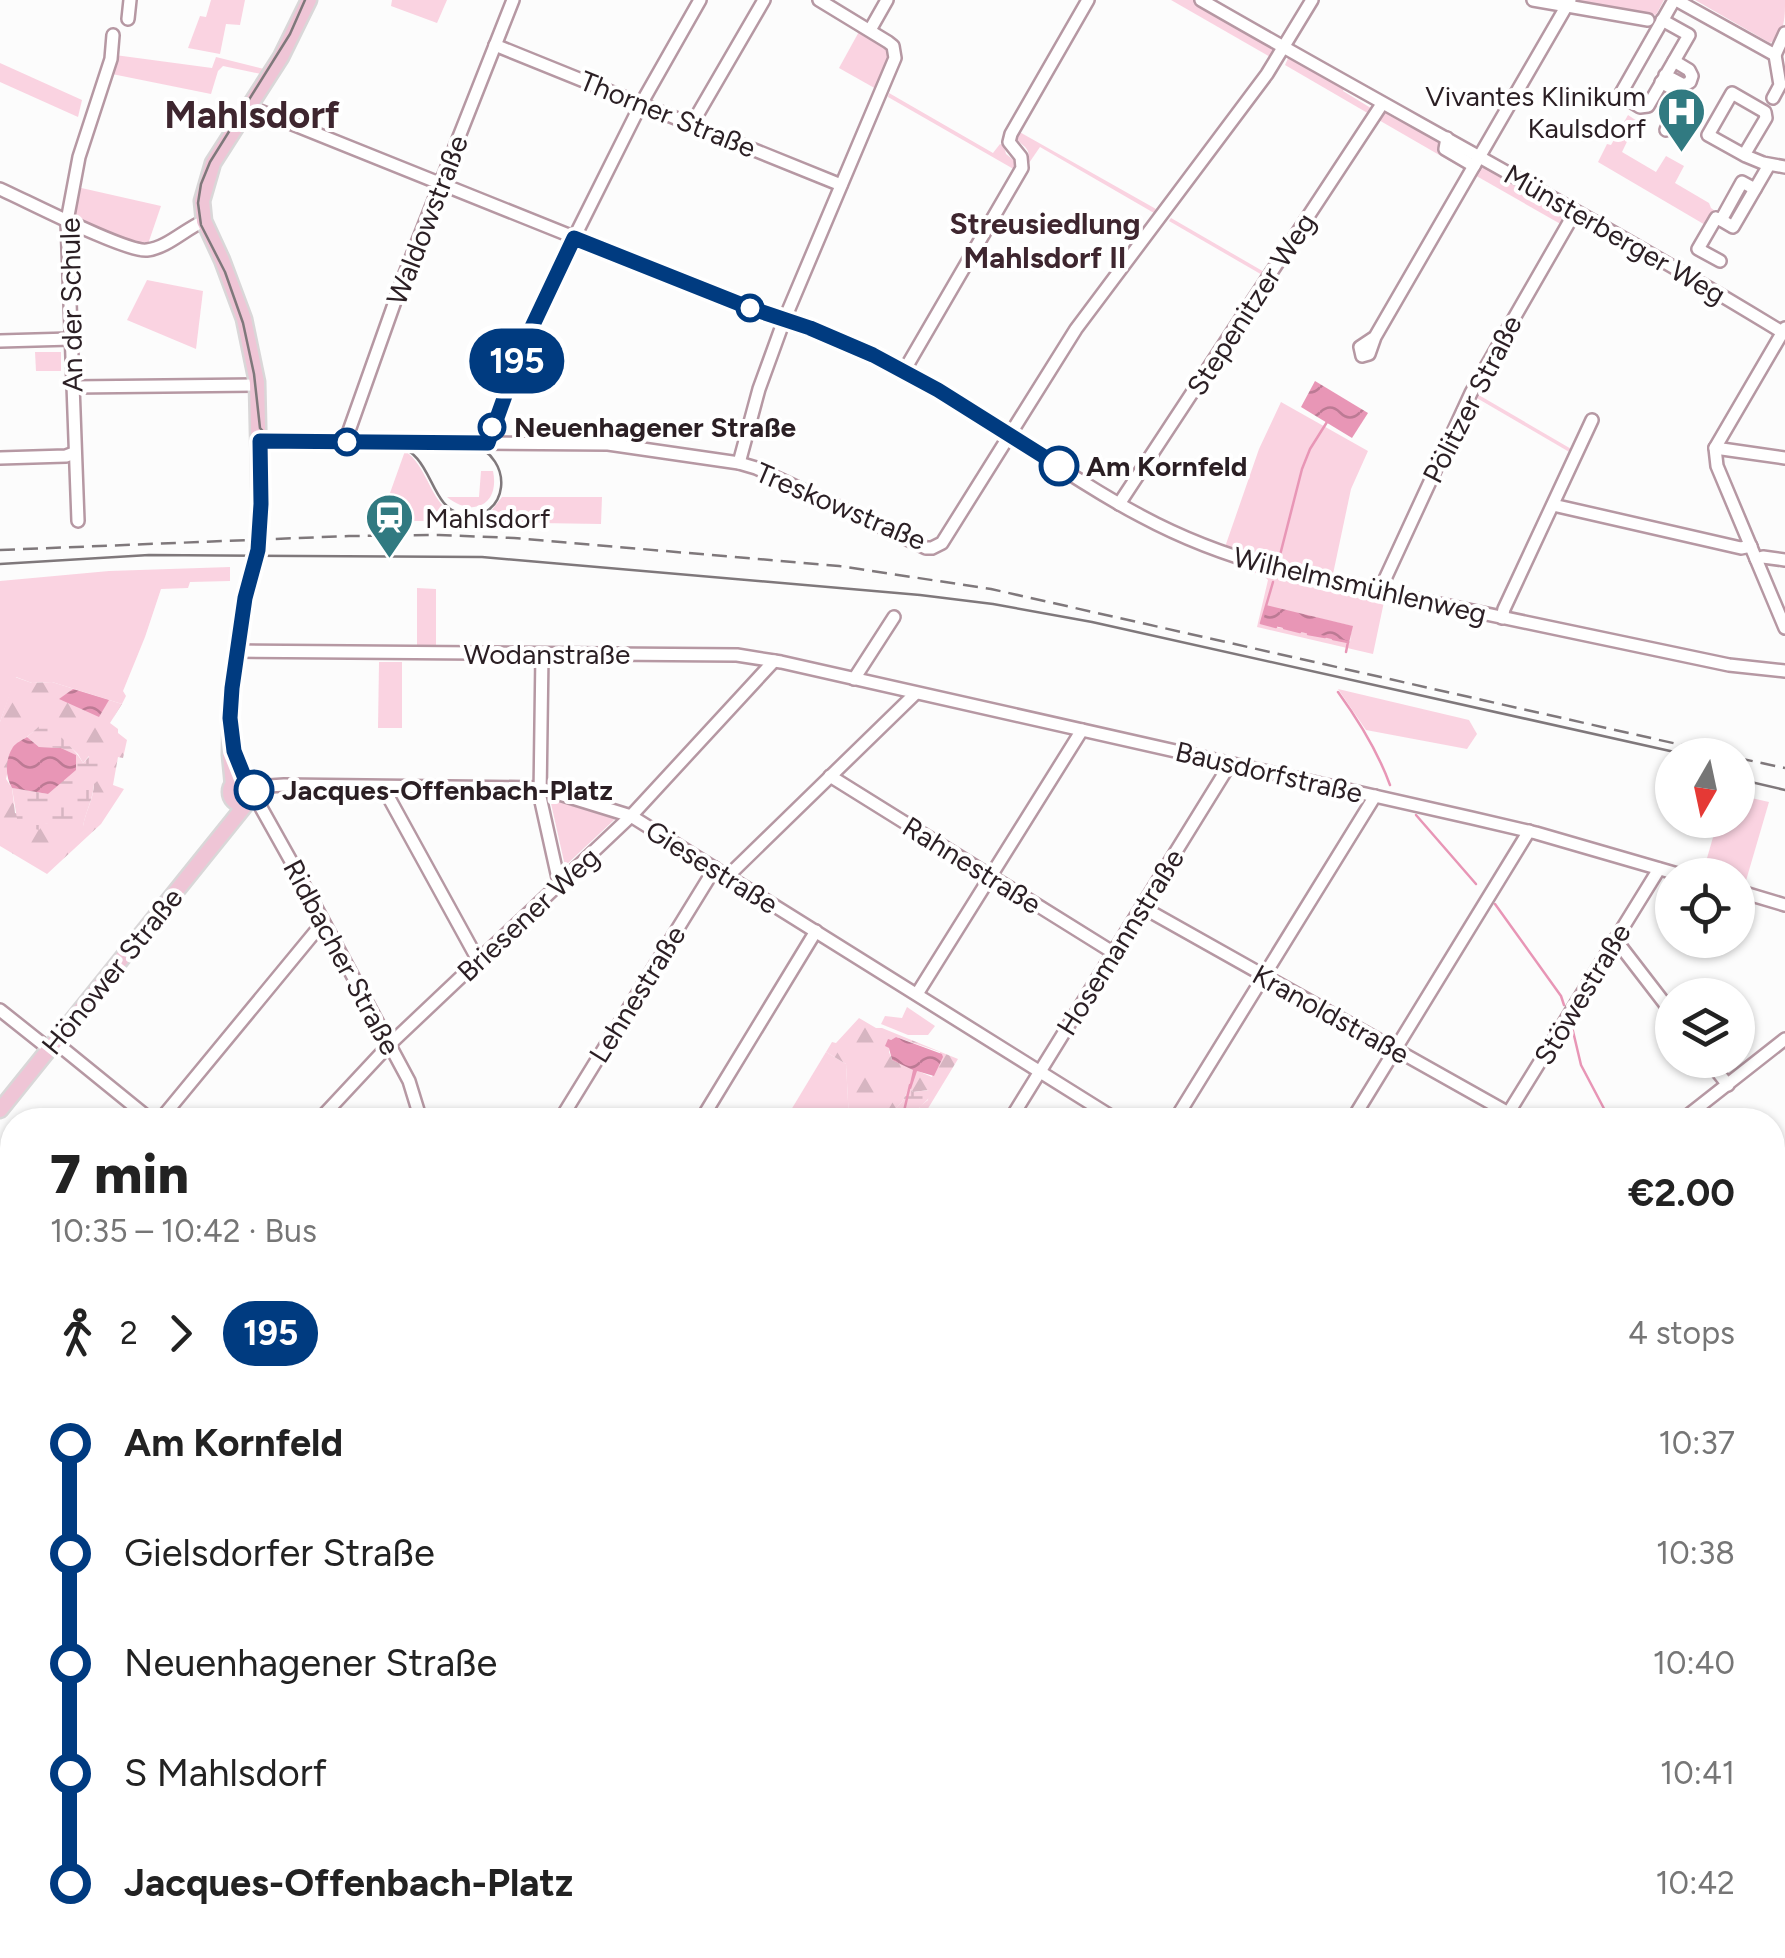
<!DOCTYPE html>
<meta charset="utf-8">
<style>
:root{--surface:#fff;--page:#f2f2f2;--text:#222;--muted:#767676}
body{margin:0;font-family:Figtree,sans-serif;background:var(--page);color:var(--text);height:100vh;display:flex;flex-direction:column;font-size:38px;white-space:nowrap}
*{box-sizing:border-box;margin:0}
p{font-size:32px;color:var(--muted)}
.icon{flex:none;width:55px;height:55px;fill:none;stroke:currentColor;stroke-width:2;stroke-linecap:round;stroke-linejoin:round}
.map{position:relative;flex:1;overflow:hidden}
.sheet{position:absolute;left:0px;top:1108px;width:1785px;height:852px;display:flex;flex-direction:column;background:var(--surface);border-radius:40px 40px 0 0;box-shadow:0 2px 8px #0004}
.sheet>*{flex:none}
.badge{padding:0 20px;border-radius:32px;font-size:35px;line-height:65px}
.needle{width:65px;rotate:189deg}
.controls{position:absolute;left:1655px;top:738px;display:grid;gap:20px}
.controls a{display:grid;place-items:center;width:100px;height:100px;border-radius:50%;background:var(--surface);box-shadow:0 2px 8px #0004;font-size:50px}
.map>.badge{position:absolute;translate:-50% -50%;box-shadow:0 0 0 5px #fff}
.legs{display:flex;align-items:center;gap:15px;height:110px;padding:0 50px;font-size:32px}
.legs p{margin-inline-start:auto}
.overview{display:flex;align-items:center;justify-content:space-between;height:170px;padding:0 50px}
h1{font-size:55px;font-weight:800;line-height:75px}
ul{padding:0 50px;list-style:none}
li{display:flex;align-items:center;gap:35px;height:110px;font-size:38px}
li i{display:grid;place-items:center;width:15px;height:100%;margin:0 12px;background:currentColor}
li i::after{content:'';width:25px;height:25px;margin:-12px;border:8px solid;border-radius:50%;background:var(--surface)}
li p{margin-inline-start:auto}
li:first-child i{background:linear-gradient(#0000 50%,currentColor 0)}
li:last-child i{background:linear-gradient(currentColor 50%,#0000 0)}
.map>svg:first-child{display:block}
.green{fill:#fad3e1;fill-rule:evenodd}
.forest{fill:url(#forest-firs);fill-rule:evenodd}
.wetland{fill:url(#wetland-marsh)}
.water{fill:url(#water-waves)}
.lines{fill:none;stroke-linecap:round;stroke-linejoin:round}
.stream{stroke:#e896b6;stroke-width:2.5}
.minor-casing{stroke:#b698a3;stroke-width:16}
.major-casing{stroke:#d9d7d8;stroke-width:19}
.minor{stroke:#fff;stroke-width:11}
.major{stroke:#efc5d6;stroke-width:14}
.tram{stroke:#7f787b;stroke-width:2.5}
.rail{stroke:#7f787b;stroke-width:2.5;stroke-dasharray:15 8;stroke-linecap:butt}
.line-1-casing{stroke:#fff;stroke-width:22}
.line-1{stroke:#003b80;stroke-width:15}
.stop-1-dot{fill:#fff;stroke:#003b80;stroke-width:5}
.labels{text-anchor:middle;stroke-width:8;stroke-linejoin:round;paint-order:stroke}
.poi-label{font-size:28px;fill:#2b1f24;stroke:#fff;text-anchor:end}
.street-label{font-size:28px;fill:#2b1f24;stroke:#fff}
.stop-label{font-size:28px;font-weight:bold;fill:#2b1f24;stroke:#fff;text-anchor:start}
.neighbourhood-label{font-size:30px;font-weight:bold;fill:#3e262f;stroke:#fff}
.district-label{font-size:38px;font-weight:bold;fill:#3e262f;stroke:#fff}
</style>
<div class="map">
<svg width="1785" height="1958" viewBox="0 0 1785 1958">
<defs>
<pattern id="forest-firs" width="22" height="20" patternUnits="userSpaceOnUse" patternTransform="scale(2.5)"><rect width="22" height="20" fill="#fad3e1"/><path d="M5 1l3.5 6h-7zM16 11l3.5 6h-7z" fill="#d6b5c1"/></pattern>
<pattern id="wetland-marsh" width="20" height="14" patternUnits="userSpaceOnUse" patternTransform="scale(2.5)"><rect width="20" height="14" fill="#fad3e1"/><path d="M1 5h8M5 5V1M11 12h8M15 12V8" fill="none" stroke="#d6b5c1"/></pattern>
<pattern id="water-waves" width="16" height="10" patternUnits="userSpaceOnUse" patternTransform="scale(2.5)"><rect width="16" height="10" fill="#e896b6"/><path d="M0 5q4-4 8 0t8 0" fill="none" stroke="#bc7a94"/></pattern>
</defs>
<rect width="100%" height="100%" fill="#fcfcfc"/>
<g class="green">
<path d="M 211,0 L 245,0 L 240,25 L 226,24 L 220,54 L 188,48 L 200,16 L 206,17 Z"/>
<path d="M 392,0 L 447,0 L 437,23 L 391,6 Z"/>
<path d="M 1171,0 L 1195,0 L 1272,44 L 1276,47 L 1272,58 Z"/>
<path d="M 1579,0 L 1664,0 L 1656,15 L 1580,3 Z"/>
<path d="M 1695,0 L 1785,0 C 1785,18 1785,34 1770,43 Z"/>
<path d="M 861,28 L 888,46 L 890,60 L 878,90 L 839,68 Z"/>
<path d="M 1290,54 L 1346,86 L 1343,91 L 1374,110 L 1371,115 L 1285,65 Z"/>
<path d="M 115,55 L 212,68 L 216,57 L 264,69 L 261,74 L 223,66 L 218,71 L 211,94 L 112,74 Z"/>
<path d="M 0,63 L 82,100 L 78,117 L 0,82 Z"/>
<path d="M 889,93 L 993,153 L 1000,144 L 1004,146 L 1006,154 L 1016,162 L 1017,171 L 888,97 Z"/>
<path d="M 1389,111 L 1443,140 L 1438,149 L 1468,167 L 1467,171 L 1377,119 L 1383,112 Z"/>
<path d="M 1628,115 L 1637,121 L 1622,152 L 1656,172 L 1666,156 L 1684,166 L 1675,183 L 1709,203 L 1711,208 L 1715,211 L 1707,226 L 1598,162 L 1607,144 L 1611,145 Z"/>
<path d="M 1016,130 L 1156,209 L 1154,213 L 1040,147 L 1029,163 C 1030,146 1025,149 1015,137 Z"/>
<path d="M 1482,163 L 1567,212 L 1564,226 L 1473,174 Z"/>
<path d="M 77,187 L 161,206 L 148,244 L 146,242 L 137,244 L 71,221 Z"/>
<path d="M 1171,218 L 1266,273 L 1264,276 L 1169,221 Z"/>
<path d="M 147,280 L 203,291 L 196,349 L 127,320 Z"/>
<path d="M 35,352 L 61,352 L 61,371 L 36,371 Z"/>
<path d="M 1477,394 L 1573,450 L 1571,453 L 1475,397 Z"/>
<path d="M 1281,402 L 1368,451 L 1351,489 L 1333,574 L 1279,562 L 1225,547 L 1259,449 Z"/>
<path d="M 405,451 C 429,467 430,506 458,516 L 458,521 L 380,521 Z"/>
<path d="M 481,471 L 493,471 C 500,505 473,518 447,497 L 479,497 Z"/>
<path d="M 502,497 L 602,497 L 601,524 L 477,522 L 477,518 L 491,511 Z"/>
<path d="M 230,567 L 230,581 L 190,582 L 188,588 L 161,589 L 145,637 L 123,691 L 126,696 L 122,704 L 52,682 L 32,683 L 16,677 L 0,722 L 0,581 L 109,571 Z"/>
<path d="M 1253,567 L 1313,582 L 1316,589 L 1325,591 L 1334,586 L 1385,597 L 1373,654 L 1257,627 L 1268,580 L 1263,575 L 1248,571 ZM 1266,606 L 1352,626 L 1350,642 L 1262,624 Z"/>
<path d="M 417,588 L 436,589 L 436,645 L 417,645 Z"/>
<path d="M 379,662 L 402,662 L 402,728 L 378,728 Z"/>
<path d="M 1338,689 L 1469,720 L 1477,734 L 1467,749 L 1366,730 Z"/>
<path d="M 1738,795 L 1769,802 L 1745,884 L 1738,882 L 1738,875 L 1712,875 L 1703,872 L 1718,820 L 1738,820 Z"/>
<path d="M 550,799 L 615,819 L 565,866 Z"/>
<path d="M 907,1007 L 935,1026 L 928,1035 L 908,1035 L 881,1024 L 885,1016 L 902,1018 Z"/>
<path d="M 826,1052 L 846,1064 L 849,1120 L 785,1120 Z"/>
<path d="M 1309,1948 L 1322,1951 L 1324,1948 L 1408,1948 L 1422,1950 L 1419,1958 L 1307,1958 Z"/>
</g>
<g class="forest">
<path d="M 15,677 L 32,683 L 52,682 L 122,704 L 110,723 L 118,729 L 118,733 L 127,740 L 123,758 L 118,757 L 113,785 L 124,789 L 101,824 L 47,874 L 0,846 L 0,722 ZM 44,723 L 78,754 L 83,763 L 89,756 C 91,767 96,780 93,792 C 91,803 85,814 83,826 L 45,823 L 15,813 L 12,788 L 6,779 L 13,748 Z"/>
<path d="M 859,1018 L 876,1028 L 882,1028 L 958,1059 L 921,1120 L 918,1120 L 924,1111 L 919,1107 L 928,1100 L 929,1090 L 913,1092 L 909,1088 L 902,1102 L 885,1120 L 849,1120 L 846,1064 L 826,1052 L 832,1042 L 836,1043 ZM 896,1037 L 940,1052 L 932,1077 L 892,1060 L 889,1052 L 891,1040 Z"/>
</g>
<g class="wetland">
<path d="M 44,722 C 55,731 77,751 83,763 L 90,756 L 99,761 L 105,774 L 94,784 C 93,799 86,811 83,826 L 68,830 L 45,823 L 39,830 L 18,825 L 12,788 L 48,794 L 75,755 L 61,748 L 39,747 L 27,737 Z"/>
<path d="M 909,1088 L 913,1092 L 929,1090 L 929,1098 L 919,1108 L 920,1110 L 924,1111 L 918,1120 L 885,1120 L 902,1102 Z"/>
</g>
<g class="water">
<path d="M 1315,381 L 1368,413 L 1352,438 L 1301,407 Z"/>
<path d="M 1266,605 L 1353,626 L 1349,643 L 1261,623 Z"/>
<path d="M 73,689 L 109,700 L 99,717 L 59,699 Z"/>
<path d="M 27,737 L 39,747 L 61,748 L 76,755 L 76,770 L 48,794 L 12,788 C 5,777 5,759 13,747 C 16,743 22,740 27,737 Z"/>
<path d="M 896,1037 L 942,1054 L 943,1057 L 934,1076 L 917,1071 L 911,1089 L 909,1088 L 913,1070 L 892,1060 L 889,1048 L 885,1046 L 888,1039 L 891,1040 Z"/>
</g>
<g class="lines">
<g class="stream">
<path d="M 1279,559 L 1302,469 L 1310,449 L 1327,422"/>
<path d="M 1273,582 L 1261,623 L 1276,627"/>
<path d="M 1284,628 L 1300,632"/>
<path d="M 1308,634 L 1325,637"/>
<path d="M 1333,639 L 1348,642 L 1346,652"/>
<path d="M 1338,692 C 1359,721 1378,752 1390,785"/>
<path d="M 1416,815 L 1476,884"/>
<path d="M 1495,904 L 1561,996 L 1564,1005"/>
<path d="M 1572,1027 L 1581,1065 L 1610,1120"/>
<path d="M 902,1120 L 910,1085"/>
<path d="M 1772,1428 L 1785,1492"/>
<path d="M 244,1958 L 254,1948"/>
</g>
<defs>
<g id="minor">
<path d="M 1201,0 C 1395,112 1592,216 1782,332"/>
<path d="M 1533,0 L 1648,20"/>
<path d="M 1676,0 L 1775,55 L 1785,33"/>
<path d="M 128,19 L 130,0"/>
<path d="M 1662,20 L 1689,35 L 1674,61"/>
<path d="M 870,30 L 887,0"/>
<path d="M 495,45 L 841,185"/>
<path d="M 1665,75 L 1684,85 L 1690,82 L 1692,76 L 1689,70 L 1674,61 L 1648,106 L 1640,107 L 1620,95 L 1674,0"/>
<path d="M 1661,82 L 1678,92 L 1682,99 L 1666,130"/>
<path d="M 1773,98 L 1780,85 L 1775,55"/>
<path d="M 250,107 L 750,308 C 816,330 879,355 939,390 C 1008,430 1071,479 1141,516 C 1193,544 1248,563 1306,576 L 1729,665 L 1785,671"/>
<path d="M 692,124 L 764,0"/>
<path d="M 1447,138 L 1445,149 L 1474,166"/>
<path d="M 1744,155 L 1766,118 L 1765,112 L 1732,93 L 1708,135 L 1744,155 L 1746,156 L 1763,163 L 1785,167"/>
<path d="M 0,189 C 25,200 127,253 147,250 C 167,248 185,229 204,221"/>
<path d="M 1721,220 L 1733,227 L 1769,165"/>
<path d="M 1720,261 L 1698,249 L 1716,218 L 1721,220 L 1742,182 L 1755,189"/>
<path d="M 1785,328 L 1715,448 L 1717,466 L 1785,628"/>
<path d="M 1375,337 L 1369,354 L 1362,356 L 1360,347 L 1375,337 L 1570,0"/>
<path d="M 0,341 L 71,339"/>
<path d="M 904,371 L 1022,168 L 1021,157 L 1009,142 L 1011,134 L 1088,0"/>
<path d="M 73,387 L 257,385"/>
<path d="M 260,441 L 608,444 L 739,463 L 756,468 L 926,548 L 932,548 L 942,543 L 1076,329 L 1267,74 L 1312,0"/>
<path d="M 345,442 L 404,276 L 513,0"/>
<path d="M 487,443 L 522,347 L 574,238 L 641,104 L 700,0"/>
<path d="M 1715,448 L 1785,458"/>
<path d="M 0,458 L 66,456 L 74,453"/>
<path d="M 739,463 L 759,389 L 783,323 L 895,58 L 893,46 L 888,42 L 819,0"/>
<path d="M 1119,504 L 1382,104"/>
<path d="M 1553,505 L 1741,548 L 1751,546"/>
<path d="M 78,521 L 67,221 L 79,157 L 111,59 L 113,35"/>
<path d="M 1756,559 L 1763,557 L 1785,560"/>
<path d="M 1379,592 L 1471,393 L 1575,212"/>
<path d="M 1502,618 L 1504,609 L 1592,420"/>
<path d="M 237,651 L 737,655 L 781,662 L 1472,818 L 1536,833 L 1681,875"/>
<path d="M 542,654 L 540,797 L 558,878 L 561,882"/>
<path d="M 854,679 L 894,617"/>
<path d="M 830,776 L 1114,953"/>
<path d="M 253,787 L 284,785 L 540,788 L 631,816 L 1117,1120"/>
<path d="M 388,787 L 389,798 L 478,960"/>
<path d="M 252,799 L 259,804 L 292,863 L 409,1081 L 421,1120"/>
<path d="M 728,876 L 916,693"/>
<path d="M 1738,891 L 1785,905"/>
<path d="M 1142,907 L 1521,1120"/>
<path d="M 1615,939 L 1672,1013"/>
<path d="M 917,994 L 1082,730"/>
<path d="M 0,1010 L 49,1049"/>
<path d="M 55,1042 L 151,1120"/>
<path d="M 1708,1060 L 1728,1085"/>
<path d="M 160,1120 L 315,932 L 325,925"/>
<path d="M 319,1120 L 389,1045 L 631,816 L 774,661"/>
<path d="M 422,1120 L 434,1117 L 458,1120"/>
<path d="M 560,1120 L 715,868"/>
<path d="M 701,1120 L 816,931"/>
<path d="M 1010,1120 L 1230,764"/>
<path d="M 1175,1120 L 1375,796"/>
<path d="M 1352,1120 L 1529,831"/>
<path d="M 1504,1120 L 1659,869"/>
<path d="M 1682,1120 L 1785,1039"/>
<path d="M 0,1173 L 12,1183"/>
<path d="M 0,1348 L 12,1358"/>
<path d="M 1772,1366 L 1785,1365"/>
<path d="M 0,1435 L 12,1420"/>
<path d="M 1772,1527 L 1785,1521"/>
<path d="M 0,1547 L 12,1536"/>
<path d="M 0,1747 L 12,1734"/>
<path d="M 1772,1766 L 1785,1733"/>
<path d="M 0,1790 L 12,1795"/>
<path d="M 0,1916 L 8,1919 L 12,1908"/>
<path d="M 403,1948 L 429,1958"/>
<path d="M 492,1958 L 494,1948"/>
<path d="M 617,1958 L 620,1948"/>
<path d="M 780,1958 L 799,1948"/>
<path d="M 897,1958 L 901,1948"/>
<path d="M 1040,1958 L 1047,1948"/>
<path d="M 1191,1958 L 1195,1948"/>
<path d="M 1474,1958 L 1478,1948"/>
</g>
<g id="major">
<circle cx="242" cy="792" r="12"/>
<path d="M 233,785 L 230,755 L 231,695 L 245,597 L 256,558 L 260,515 L 257,382 L 244,319 L 222,260 L 204,221 L 202,201 L 213,163 L 281,57 L 309,0"/>
<path d="M 0,1110 L 247,803"/>
</g>
</defs>
<use href="#minor" class="minor-casing"/>
<use href="#major" class="major-casing"/>
<use href="#minor" class="minor"/>
<use href="#major" class="major"/>
<g class="tram">
<path d="M 293,445 L 321,441 L 469,443 C 518,458 507,522 464,515 C 427,508 435,452 393,445 L 288,445 L 271,440 L 260,428 L 254,374 L 243,323 L 225,272 L 201,225 L 198,203 L 201,184 L 210,162 L 290,34 L 305,0"/>
<path d="M 0,564 L 149,555 L 482,557 L 920,595 L 993,604 L 1092,622 L 1688,755"/>
<path d="M 1738,779 L 1785,790"/>
</g>
<g class="rail">
<path d="M 0,550 L 349,536 L 439,535 L 514,538 L 839,566 L 991,589 L 1726,755"/>
<path d="M 1738,758 L 1785,768"/>
</g>
</g>
<g class="lines">
<defs>
<path id="line-1" d="M 254,790 L 246,781 L 234,751 L 230,718 L 232,688 L 245,598 L 258,550 L 261,504 L 260,441 L 488,443 L 522,348 L 574,238 L 750,308 L 810,328 L 873,355 L 938,390 L 1059,466"/>
</defs>
<use href="#line-1" class="line-1-casing"/>
<use href="#line-1" class="line-1"/>
</g>
<defs>
<symbol id="hospital-pin" viewBox="-11 -11 22 30"><path d="M0 17L-7.5 6A9.5 9.5 0 1 1 7.5 6Z" fill="#317a81" stroke="#fff"/><path d="M-5-5h3v3.5h4V-5h3V5h-3V1.5h-4V5h-3Z" fill="#fff"/></symbol>
<symbol id="station-pin" viewBox="-11 -11 22 30"><path d="M0 17L-7.5 6A9.5 9.5 0 1 1 7.5 6Z" fill="#317a81" stroke="#fff"/><path d="M-3-6H3Q5-6 5-4V2Q5 4 3 4L4.5 6H3L1.5 4h-3L-3 6H-4.5L-3 4Q-5 4-5 2V-4Q-5-6-3-6ZM-3.5-4v3h7v-3ZM-3.5 1v1.5H-2V1ZM2 1v1.5H3.5V1Z" fill="#fff"/></symbol>
</defs>
<g fill-rule="evenodd">
<use href="#hospital-pin" x="1654" y="84" width="55" height="75"/>
<use href="#station-pin" x="362" y="490" width="55" height="75"/>
</g>
<g class="stop-1-dot">
<circle cx="750" cy="308" r="12"/>
<circle cx="492" cy="427" r="12"/>
<circle cx="347" cy="442" r="12"/>
<circle cx="1059" cy="466" r="18"/>
<circle cx="254" cy="790" r="18"/>
</g>
<g class="labels">
<g class="poi-label">
<text x="1646" y="106">Vivantes Klinikum<tspan x="1646" dy="32">Kaulsdorf</tspan></text>
<text x="425" y="528" text-anchor="start">Mahlsdorf</text>
</g>
<g class="street-label">
<text transform="translate(668 114) rotate(22)" y="10">Thorner Straße</text>
<text transform="translate(427 220) rotate(-69)" y="10">Waldowstraße</text>
<text transform="translate(1615 234) rotate(30)" y="10">Münsterberger Weg</text>
<text transform="translate(1251 304) rotate(-57)" y="10">Stepenitzer Weg</text>
<text transform="translate(71 305) rotate(-91)" y="10">An der Schule</text>
<text transform="translate(1472 399) rotate(-63)" y="10">Pölitzer Straße</text>
<text transform="translate(841 506) rotate(23)" y="10">Treskowstraße</text>
<text transform="translate(1360 585) rotate(13)" y="10">Wilhelmsmühlenweg</text>
<text x="547" y="664">Wodanstraße</text>
<text transform="translate(1269 772) rotate(13)" y="10">Bausdorfstraße</text>
<text transform="translate(972 865) rotate(32)" y="10">Rahnestraße</text>
<text transform="translate(712 867) rotate(32)" y="10">Giesestraße</text>
<text transform="translate(528 914) rotate(-43)" y="10">Briesener Weg</text>
<text transform="translate(1120 942) rotate(-58)" y="10">Hosemannstraße</text>
<text transform="translate(342 957) rotate(62)" y="10">Ridbacher Straße</text>
<text transform="translate(112 971) rotate(-51)" y="10">Hönower Straße</text>
<text transform="translate(637 994) rotate(-58)" y="10">Lehnestraße</text>
<text transform="translate(1582 994) rotate(-59)" y="10">Stöwestraße</text>
<text transform="translate(1331 1014) rotate(29)" y="10">Kranoldstraße</text>
</g>
<g class="stop-label">
<text x="514" y="437">Neuenhagener Straße</text>
<text x="1086" y="476">Am Kornfeld</text>
<text x="282" y="800">Jacques-Offenbach-Platz</text>
</g>
<g class="neighbourhood-label">
<text x="1045" y="234">Streusiedlung<tspan x="1045" dy="34">Mahlsdorf II</tspan></text>
</g>
<g class="district-label">
<text x="252" y="128">Mahlsdorf</text>
</g>
</g>
</svg>
<div class="controls">
<a><svg class="needle" viewBox="-14 -14 28 28"><path d="M0-13l5 13h-10z" fill="#e53935"/><path d="M0 13l5-13h-10z" fill="#767676"/></svg></a>
<a><svg class="icon" aria-label="locate" viewBox="0 0 24 24"><circle cx="12" cy="12" r="6"/><path d="M12 2v4M12 18v4M2 12h4M18 12h4"/></svg></a>
<a><svg class="icon" aria-label="layers" viewBox="0 0 24 24"><path d="M12 4l9 5-9 5-9-5zM3 14l9 5 9-5"/></svg></a>
</div>
<b class="badge" style="left:517px;top:361px;background:#003b80;color:#fff">195</b>
<section class="sheet">
<div class="overview"><div><h1>7 min</h1><p>10:35 – 10:42 · Bus</p></div><b>€2.00</b></div>
<div class="legs"><svg class="icon" aria-label="walk" viewBox="0 0 24 24"><circle cx="13" cy="4" r="2"/><path d="M13 8l-2 6 4 7M11 14l-3 7M7 12l3-4h3l4 4"/></svg>2<svg class="icon" aria-label="forward" viewBox="0 0 24 24"><path d="M9 5l7 7-7 7"/></svg><b class="badge" style="background:#003b80;color:#fff">195</b><p>4 stops</p></div>
<ul>
<li><i style="color:#003b80"></i><b>Am Kornfeld</b><p>10:37</p></li>
<li><i style="color:#003b80"></i><span>Gielsdorfer Straße</span><p>10:38</p></li>
<li><i style="color:#003b80"></i><span>Neuenhagener Straße</span><p>10:40</p></li>
<li><i style="color:#003b80"></i><span>S Mahlsdorf</span><p>10:41</p></li>
<li><i style="color:#003b80"></i><b>Jacques-Offenbach-Platz</b><p>10:42</p></li>
</ul>
</section>
</div>
